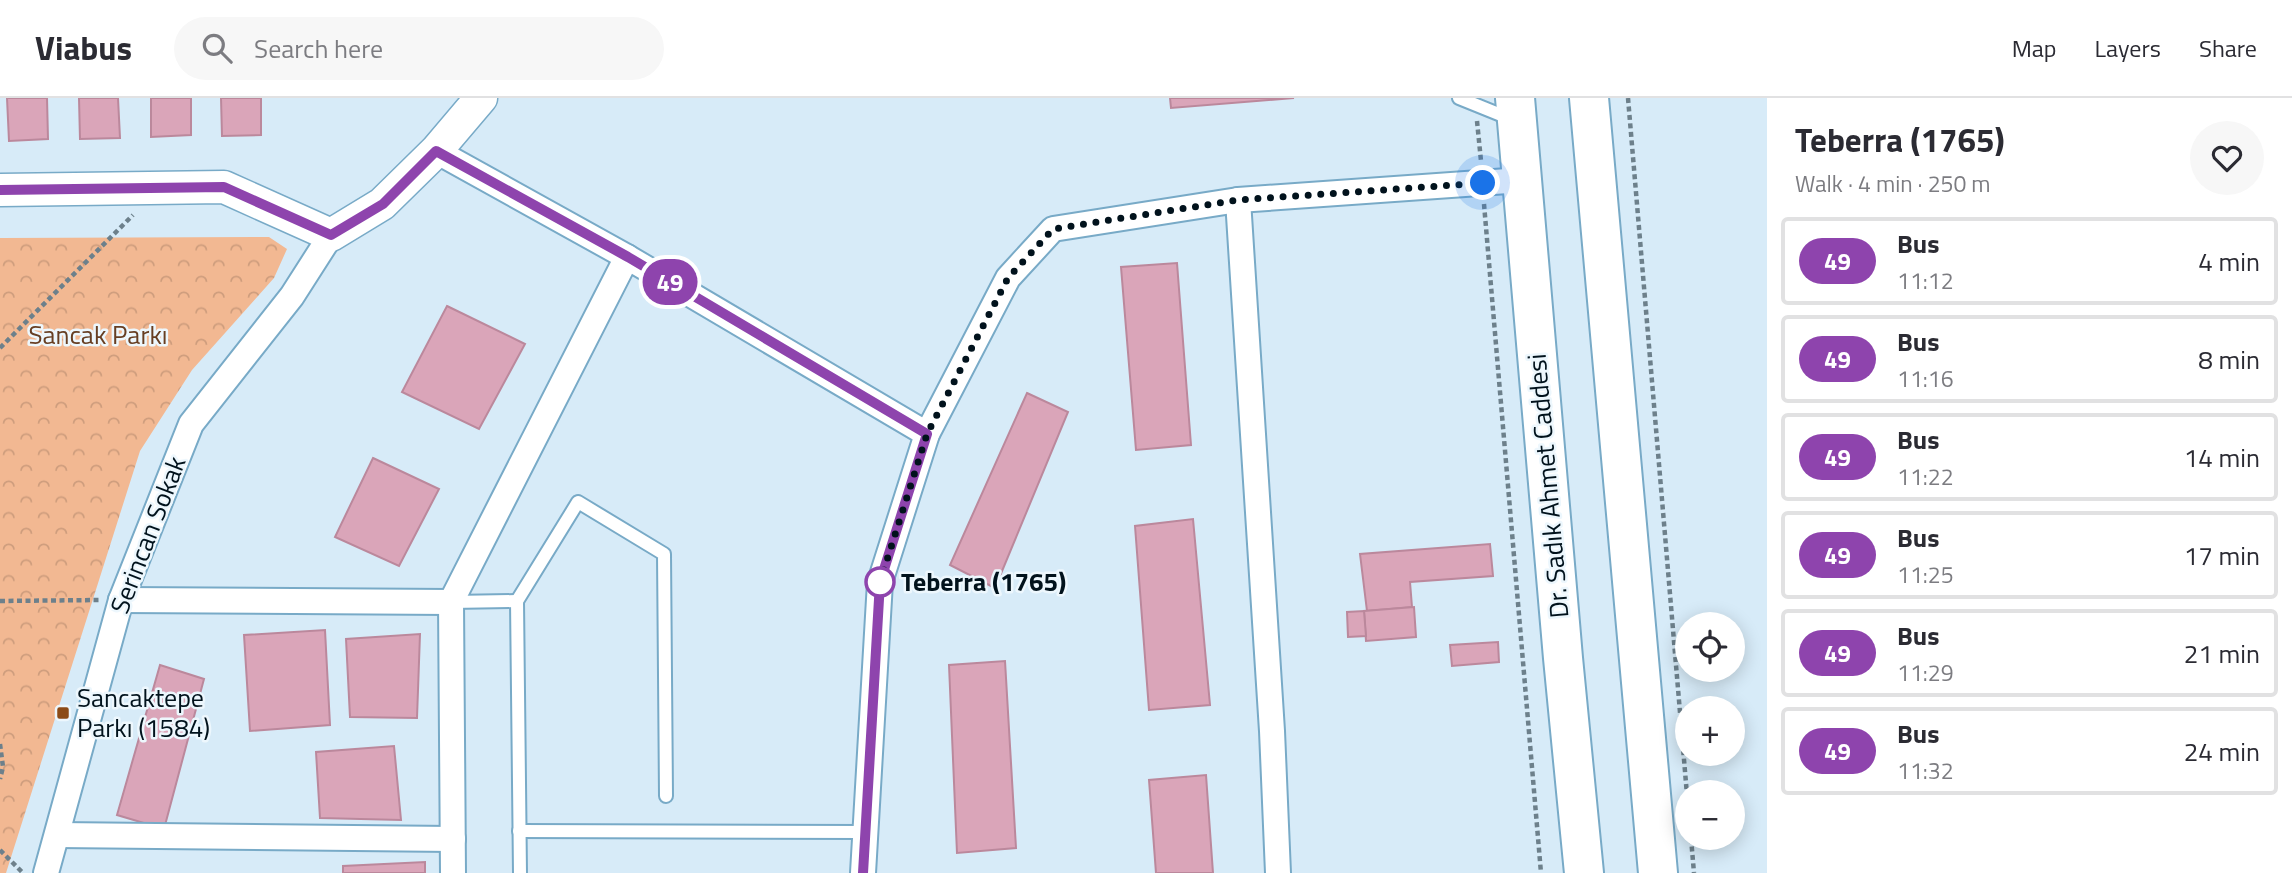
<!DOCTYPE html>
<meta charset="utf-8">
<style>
:root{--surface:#fff;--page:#f7f7f7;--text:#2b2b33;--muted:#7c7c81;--line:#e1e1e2}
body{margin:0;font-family:"Titillium Web",sans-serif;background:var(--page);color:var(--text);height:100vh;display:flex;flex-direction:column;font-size:26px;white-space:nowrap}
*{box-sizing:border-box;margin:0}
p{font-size:23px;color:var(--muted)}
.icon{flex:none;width:38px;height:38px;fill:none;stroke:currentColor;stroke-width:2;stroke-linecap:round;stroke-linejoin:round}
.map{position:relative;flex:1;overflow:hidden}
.drawer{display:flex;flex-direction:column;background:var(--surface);width:525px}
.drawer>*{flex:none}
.badge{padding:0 14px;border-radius:23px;font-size:24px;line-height:46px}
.controls{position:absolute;left:1675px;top:514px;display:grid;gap:14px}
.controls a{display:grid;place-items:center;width:70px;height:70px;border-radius:50%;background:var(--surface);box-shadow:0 4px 18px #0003;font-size:35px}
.you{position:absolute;width:35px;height:35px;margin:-18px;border:5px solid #fff;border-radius:50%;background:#1a73e8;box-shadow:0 0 0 10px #1a73e833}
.map>.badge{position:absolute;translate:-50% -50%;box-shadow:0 0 0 4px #fff}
.round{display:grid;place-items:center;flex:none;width:74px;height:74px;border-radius:37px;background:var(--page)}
.overview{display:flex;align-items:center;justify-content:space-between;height:119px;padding:0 28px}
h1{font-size:33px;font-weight:700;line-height:52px}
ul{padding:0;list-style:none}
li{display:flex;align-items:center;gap:21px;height:88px;margin:0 14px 10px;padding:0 14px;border:4px solid var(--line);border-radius:7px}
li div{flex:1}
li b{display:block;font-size:26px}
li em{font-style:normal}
li .badge{min-width:77px;font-weight:700;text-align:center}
header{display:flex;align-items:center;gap:42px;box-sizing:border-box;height:98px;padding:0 35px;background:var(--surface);border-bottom:2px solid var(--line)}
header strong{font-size:33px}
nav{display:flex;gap:38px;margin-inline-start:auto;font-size:24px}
.search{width:490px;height:63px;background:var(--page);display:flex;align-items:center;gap:18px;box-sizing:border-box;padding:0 24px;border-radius:38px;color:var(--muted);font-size:26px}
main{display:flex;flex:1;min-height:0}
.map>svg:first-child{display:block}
.park{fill:url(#park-crowns)}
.building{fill:#daa5b9;stroke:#bb889c;stroke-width:2}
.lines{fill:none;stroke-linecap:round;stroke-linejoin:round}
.service-casing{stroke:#78aac7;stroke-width:16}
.minor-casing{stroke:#78aac7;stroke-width:28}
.tertiary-casing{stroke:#78aac7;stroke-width:35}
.primary-casing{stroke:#78aac7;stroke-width:42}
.path{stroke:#6d808b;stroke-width:4.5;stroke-dasharray:5 3.5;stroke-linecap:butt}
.service{stroke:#fff;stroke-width:12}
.minor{stroke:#fff;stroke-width:24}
.tertiary{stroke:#fff;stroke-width:32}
.primary{stroke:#fff;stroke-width:38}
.line-casing{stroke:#fff;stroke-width:16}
.line{stroke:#8e44ad;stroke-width:10}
.walk{stroke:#01121c;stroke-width:7;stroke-dasharray:0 12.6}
.stop-dot{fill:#fff;stroke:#8e44ad;stroke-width:3.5}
.poi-dot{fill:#8c4b17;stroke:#edf7fd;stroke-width:2.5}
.labels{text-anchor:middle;stroke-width:5;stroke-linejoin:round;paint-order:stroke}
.park-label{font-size:26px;fill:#673e22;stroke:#edf7fd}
.street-label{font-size:26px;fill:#01121c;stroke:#edf7fd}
.stop-label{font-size:26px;font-weight:bold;fill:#01121c;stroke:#edf7fd;text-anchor:start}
.poi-label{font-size:26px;fill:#01121c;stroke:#edf7fd;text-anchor:start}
</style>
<header>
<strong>Viabus</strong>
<div class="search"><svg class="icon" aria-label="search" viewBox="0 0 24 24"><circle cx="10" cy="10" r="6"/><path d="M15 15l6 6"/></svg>Search here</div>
<nav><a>Map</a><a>Layers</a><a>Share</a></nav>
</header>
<main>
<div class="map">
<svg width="1767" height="775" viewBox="0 0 1767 775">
<defs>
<pattern id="park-crowns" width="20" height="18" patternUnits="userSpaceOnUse" patternTransform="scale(1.75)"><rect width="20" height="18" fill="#f2b892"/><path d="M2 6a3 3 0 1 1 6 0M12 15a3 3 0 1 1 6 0" fill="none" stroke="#ce9d7d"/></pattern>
</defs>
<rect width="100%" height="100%" fill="#d7ebf8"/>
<path class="park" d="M 269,139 L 287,151 L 274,180 L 192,272 L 140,353 L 6,775 L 0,775 L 0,140 Z"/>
<g class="building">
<path d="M 7,0 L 47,0 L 48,41 L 9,43 Z"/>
<path d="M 79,0 L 118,0 L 120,40 L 80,41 Z"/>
<path d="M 151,0 L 191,0 L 191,37 L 151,39 Z"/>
<path d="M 221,0 L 261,0 L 261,37 L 222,38 Z"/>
<path d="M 1170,0 L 1294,0 L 1171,10 Z"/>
<path d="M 1177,165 L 1191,347 L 1136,352 L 1121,169 Z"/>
<path d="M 447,208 L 525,246 L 479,331 L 402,294 Z"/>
<path d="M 1027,295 L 1068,314 L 995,490 L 950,467 Z"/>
<path d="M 373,360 L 439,391 L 399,468 L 335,439 Z"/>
<path d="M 1193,421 L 1210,607 L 1149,612 L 1135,428 Z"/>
<path d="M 1490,446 L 1493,478 L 1410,484 L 1412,509 L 1367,513 L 1360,456 Z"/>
<path d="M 1414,509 L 1416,539 L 1366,543 L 1364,513 Z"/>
<path d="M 1364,513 L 1366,538 L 1348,539 L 1347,514 Z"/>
<path d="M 325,532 L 330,627 L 250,633 L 244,537 Z"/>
<path d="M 420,536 L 417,620 L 350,619 L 346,541 Z"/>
<path d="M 1498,544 L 1499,564 L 1452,568 L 1450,547 Z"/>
<path d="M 1005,563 L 1016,750 L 957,755 L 949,567 Z"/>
<path d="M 160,567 L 204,581 L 164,731 L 117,717 Z"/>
<path d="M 394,648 L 401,722 L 320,720 L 316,654 Z"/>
<path d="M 1206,677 L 1213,775 L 1156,775 L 1149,682 Z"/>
<path d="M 425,764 L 425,775 L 343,775 L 343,768 Z"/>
</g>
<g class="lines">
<defs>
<g id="service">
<path d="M 1459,0 L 1511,21"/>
<path d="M 451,504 L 517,503"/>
<path d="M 519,733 L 866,734"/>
<path d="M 520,775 L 517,503 L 578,404 L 664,456 L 666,698"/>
</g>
<g id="minor">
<path d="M 436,53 L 627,159 L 927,336"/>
<path d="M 1238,102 L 1272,633 L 1278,775"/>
<path d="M 121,502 L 451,504"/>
<path d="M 57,737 L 453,741"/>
<path d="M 46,775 L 121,502 L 191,326 L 292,198 L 331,137"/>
<path d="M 453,775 L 451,504 L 627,159"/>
<path d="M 863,775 L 880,484 L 927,336 L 1008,180 L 1053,131 L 1238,102 L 1522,82"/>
</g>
<path id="tertiary" d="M 0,92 L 224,89 L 331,137 L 382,106 L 436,53 L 481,0"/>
<g id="primary">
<path d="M 1515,0 L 1563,560 L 1584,775"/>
<path d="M 1589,0 L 1658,775"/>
</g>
</defs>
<use href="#service" class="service-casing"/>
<use href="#minor" class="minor-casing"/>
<use href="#tertiary" class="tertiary-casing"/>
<use href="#primary" class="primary-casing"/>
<g class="path">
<path d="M 1628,0 L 1687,697"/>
<path d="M 1477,23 L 1481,63"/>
<path d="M 1484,106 L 1541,775"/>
<path d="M 0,250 L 133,117"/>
<path d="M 0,503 L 99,502"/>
<path d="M 0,646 L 3,669 L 0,681"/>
<path d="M 1691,740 L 1694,775"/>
<path d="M 0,752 L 23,775"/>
</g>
<use href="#service" class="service"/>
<use href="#minor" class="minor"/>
<use href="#tertiary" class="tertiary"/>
<use href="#primary" class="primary"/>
</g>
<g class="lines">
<defs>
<path id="line" d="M 0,92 L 224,89 L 331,137 L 383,106 L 436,53 L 628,159 L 927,336 L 880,484 L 863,775"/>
</defs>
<use href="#line" class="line-casing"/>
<use href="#line" class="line"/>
<path class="walk" d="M 880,484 L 927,336 L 1008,180 L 1053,131 L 1238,102 L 1483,85"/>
</g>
<circle class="stop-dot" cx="880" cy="484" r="14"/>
<rect class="poi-dot" x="56" y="608" width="14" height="14" rx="3.5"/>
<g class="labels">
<g class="park-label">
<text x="98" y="246">Sancak Parkı</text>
</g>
<g class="street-label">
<text transform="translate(1548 388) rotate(-95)" y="9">Dr. Sadık Ahmet Caddesi</text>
<text transform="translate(148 437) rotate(-69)" y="9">Serincan Sokak</text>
</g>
<g class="stop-label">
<text x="901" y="493">Teberra (1765)</text>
</g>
<g class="poi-label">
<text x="77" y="609">Sancaktepe<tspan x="77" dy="30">Parkı (1584)</tspan></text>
</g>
</g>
</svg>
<div class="controls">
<a><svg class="icon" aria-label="locate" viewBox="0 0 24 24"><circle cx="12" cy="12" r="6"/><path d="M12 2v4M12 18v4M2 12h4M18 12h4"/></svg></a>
<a>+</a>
<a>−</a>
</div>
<div class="you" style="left:1483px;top:85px"></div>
<b class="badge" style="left:670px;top:184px;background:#8e44ad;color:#fff">49</b>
</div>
<section class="drawer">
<div class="overview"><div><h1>Teberra (1765)</h1><p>Walk · 4 min · 250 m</p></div><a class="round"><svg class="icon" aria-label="heart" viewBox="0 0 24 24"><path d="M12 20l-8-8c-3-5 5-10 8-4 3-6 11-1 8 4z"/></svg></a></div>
<ul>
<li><span class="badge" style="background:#8e44ad;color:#fff">49</span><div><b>Bus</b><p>11:12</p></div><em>4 min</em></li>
<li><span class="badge" style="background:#8e44ad;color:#fff">49</span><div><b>Bus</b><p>11:16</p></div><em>8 min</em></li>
<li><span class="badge" style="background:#8e44ad;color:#fff">49</span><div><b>Bus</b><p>11:22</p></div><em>14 min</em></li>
<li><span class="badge" style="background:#8e44ad;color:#fff">49</span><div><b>Bus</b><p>11:25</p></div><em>17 min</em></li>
<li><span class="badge" style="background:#8e44ad;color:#fff">49</span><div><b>Bus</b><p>11:29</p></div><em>21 min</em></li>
<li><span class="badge" style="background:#8e44ad;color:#fff">49</span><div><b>Bus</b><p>11:32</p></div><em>24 min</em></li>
</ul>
</section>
</main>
